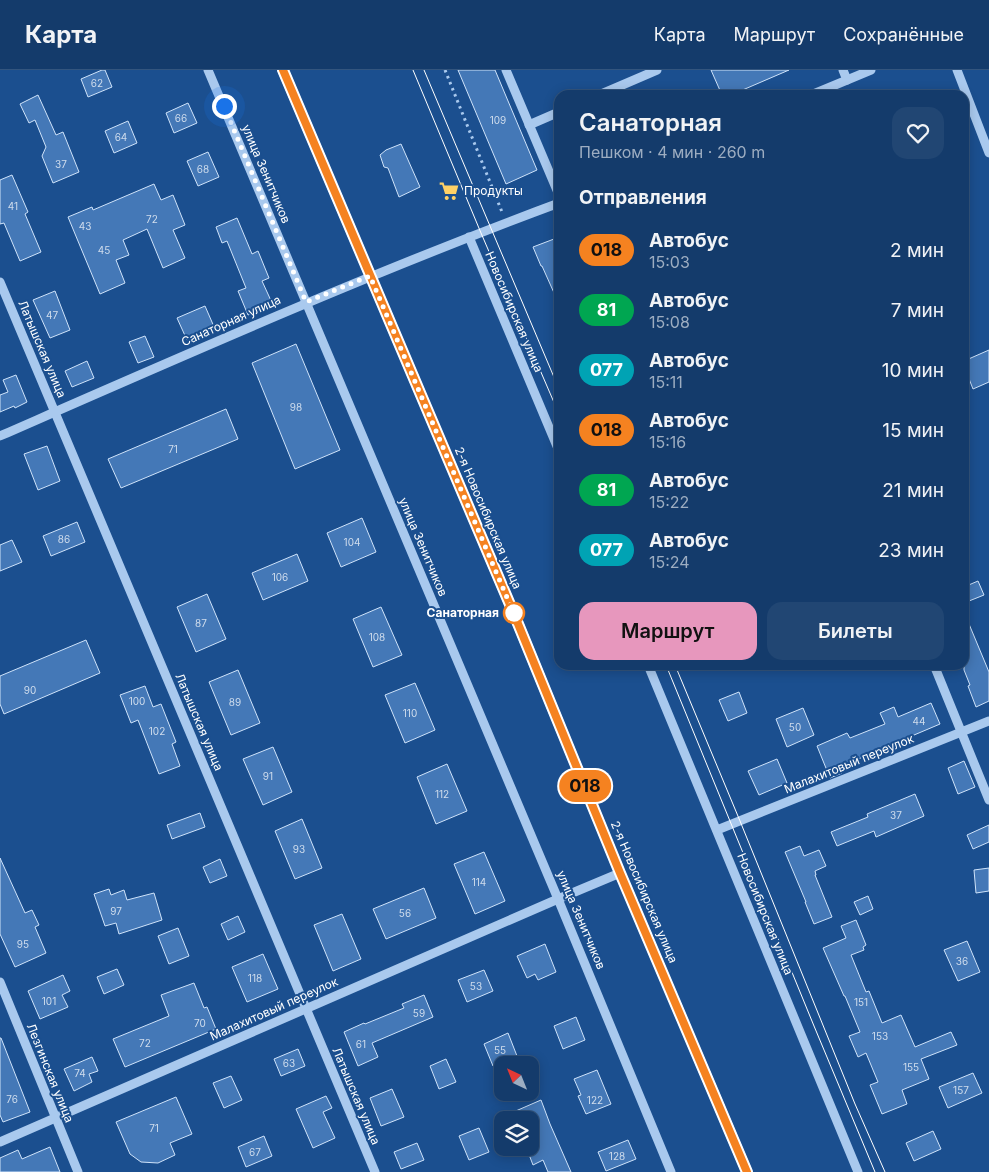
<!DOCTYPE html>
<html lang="ru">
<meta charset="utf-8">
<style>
:root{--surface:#143b6b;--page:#214673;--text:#f1f3f6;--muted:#9dadc1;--line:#33557e;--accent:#e797bd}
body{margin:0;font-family:Inter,sans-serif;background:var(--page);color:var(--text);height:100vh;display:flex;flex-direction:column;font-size:19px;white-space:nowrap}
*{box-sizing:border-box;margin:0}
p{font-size:16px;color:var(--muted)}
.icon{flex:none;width:28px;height:28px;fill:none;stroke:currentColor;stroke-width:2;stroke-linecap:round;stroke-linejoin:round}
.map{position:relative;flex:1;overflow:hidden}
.panel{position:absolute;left:554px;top:20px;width:415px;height:580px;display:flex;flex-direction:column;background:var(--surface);border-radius:15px;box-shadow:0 2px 12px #0003,0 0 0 1px var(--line)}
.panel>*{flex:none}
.badge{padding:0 10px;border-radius:16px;font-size:18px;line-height:32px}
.needle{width:32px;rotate:317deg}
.fabs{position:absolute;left:494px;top:986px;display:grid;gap:10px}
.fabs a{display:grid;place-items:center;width:45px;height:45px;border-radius:10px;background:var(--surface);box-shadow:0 2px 12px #0003,0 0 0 1px var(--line);font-size:25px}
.you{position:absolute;width:25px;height:25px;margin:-12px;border:4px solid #fff;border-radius:50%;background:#1a73e8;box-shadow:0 0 0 8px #1a73e833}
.map>.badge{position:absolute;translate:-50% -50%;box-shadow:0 0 0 2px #fff}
h2{padding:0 25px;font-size:19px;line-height:45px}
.round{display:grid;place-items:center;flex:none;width:52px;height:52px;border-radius:15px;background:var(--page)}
.overview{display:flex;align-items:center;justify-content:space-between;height:85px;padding:0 25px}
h1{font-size:24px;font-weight:600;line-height:38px}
.cta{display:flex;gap:10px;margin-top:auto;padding:10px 25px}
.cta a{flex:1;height:58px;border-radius:15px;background:var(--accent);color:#111;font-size:20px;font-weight:600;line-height:58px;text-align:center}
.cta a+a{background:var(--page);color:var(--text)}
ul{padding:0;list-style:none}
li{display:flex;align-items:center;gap:15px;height:60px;padding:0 25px}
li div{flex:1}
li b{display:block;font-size:19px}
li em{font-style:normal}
li .badge{min-width:55px;font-weight:700;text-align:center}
header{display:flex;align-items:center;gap:30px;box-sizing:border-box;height:70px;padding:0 25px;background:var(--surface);border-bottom:1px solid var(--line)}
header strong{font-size:24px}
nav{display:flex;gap:28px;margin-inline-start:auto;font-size:18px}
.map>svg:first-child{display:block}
.building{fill:#4478b7;stroke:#cfe3fa}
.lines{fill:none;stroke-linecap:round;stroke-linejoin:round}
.path{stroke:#a9c9ee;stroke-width:3;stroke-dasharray:2.5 4;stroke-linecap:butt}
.minor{stroke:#a9c9ee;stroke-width:9}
.major{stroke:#f0f6ff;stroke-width:12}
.tram{stroke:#fff;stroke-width:1}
.line-casing{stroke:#fff;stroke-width:11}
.line{stroke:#f58220;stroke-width:8}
.walk{stroke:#fff;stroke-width:5;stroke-dasharray:0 9}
.stop-dot{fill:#fff;stroke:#f58220;stroke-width:2.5}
.labels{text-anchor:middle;stroke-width:4;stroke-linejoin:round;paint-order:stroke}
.number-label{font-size:10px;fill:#d0dded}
.street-label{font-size:12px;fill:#fff;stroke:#1b4f8f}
.poi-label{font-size:12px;fill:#fff;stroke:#1b4f8f;text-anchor:start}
.stop-label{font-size:12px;font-weight:bold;fill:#fff;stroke:#1b4f8f;text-anchor:end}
</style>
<header>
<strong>Карта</strong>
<nav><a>Карта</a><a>Маршрут</a><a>Сохранённые</a></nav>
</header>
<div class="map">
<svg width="989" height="1102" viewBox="0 0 989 1102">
<rect width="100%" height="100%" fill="#1b4f8f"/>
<g class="building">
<path d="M 102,0 L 105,0 L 112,17 L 88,27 L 81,9 Z"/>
<path d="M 458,0 L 495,0 L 537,100 L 506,114 Z"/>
<path d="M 711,0 L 789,0 L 731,25 L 722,25 Z"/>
<path d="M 38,25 L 56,65 L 63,62 L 79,102 L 53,113 L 42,86 L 46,77 L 35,50 L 29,53 L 20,34 Z"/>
<path d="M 188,33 L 197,53 L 174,63 L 166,43 Z"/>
<path d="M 128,51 L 137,73 L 114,83 L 105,61 Z"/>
<path d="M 401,74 L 420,117 L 399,127 L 388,98 L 384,97 L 380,85 L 386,80 Z"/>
<path d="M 208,82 L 219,107 L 198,116 L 187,91 Z"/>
<path d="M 12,105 L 28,142 L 25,144 L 41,182 L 20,191 L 4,153 L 0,154 L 0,110 Z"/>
<path d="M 154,114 L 161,130 L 173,125 L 185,155 L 173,160 L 185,188 L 163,198 L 147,159 L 123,170 L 129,185 L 116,190 L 125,213 L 100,224 L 68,147 L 92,137 L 93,140 Z"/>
<path d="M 237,148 L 252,184 L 258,181 L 269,208 L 262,211 L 273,235 L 248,245 L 238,221 L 246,218 L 227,171 L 222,173 L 216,157 Z"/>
<path d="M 554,169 L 559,181 L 559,234 L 542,196 L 541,196 L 533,177 Z"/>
<path d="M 55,221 L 70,260 L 50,268 L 33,230 Z"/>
<path d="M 205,236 L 215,259 L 187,270 L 177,248 Z"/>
<path d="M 145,266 L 154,287 L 138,293 L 129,272 Z"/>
<path d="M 296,274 L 340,380 L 295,399 L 252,293 Z"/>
<path d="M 989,280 L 989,312 L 973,319 L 964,296 L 964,291 Z"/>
<path d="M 87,291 L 94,308 L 72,317 L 65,301 Z"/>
<path d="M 16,305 L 27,332 L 15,338 L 14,336 L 0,342 L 0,325 L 8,322 L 3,310 Z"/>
<path d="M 226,339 L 238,369 L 121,418 L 108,389 Z"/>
<path d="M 47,376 L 60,411 L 38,420 L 24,384 Z"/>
<path d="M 362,448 L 376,482 L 341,497 L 327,463 Z"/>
<path d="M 77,452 L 85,472 L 51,486 L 43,466 Z"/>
<path d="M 12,470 L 22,492 L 0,501 L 0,475 Z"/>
<path d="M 297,484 L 308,511 L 263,530 L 252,503 Z"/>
<path d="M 978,511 L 984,525 L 964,533 L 964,517 Z"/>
<path d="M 207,524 L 226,569 L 196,582 L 177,537 Z"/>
<path d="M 381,537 L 402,585 L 373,597 L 353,549 Z"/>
<path d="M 964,542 L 989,602 L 989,631 L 976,637 L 968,616 L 970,615 L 964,600 Z"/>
<path d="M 86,570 L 100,603 L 4,644 L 0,634 L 0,606 Z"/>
<path d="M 238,600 L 260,653 L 231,665 L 209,612 Z"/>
<path d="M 415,613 L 435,660 L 405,673 L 385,625 Z"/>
<path d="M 145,616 L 153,637 L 161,634 L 176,672 L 172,674 L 180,696 L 159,704 L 138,650 L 131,653 L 120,625 Z"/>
<path d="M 739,622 L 747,643 L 728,651 L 719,630 Z"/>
<path d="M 931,633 L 940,654 L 907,668 L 909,674 L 895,679 L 894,676 L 872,685 L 872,683 L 840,697 L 842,703 L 830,708 L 817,676 L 847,663 L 850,668 L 885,654 L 880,643 L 894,637 L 898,647 Z"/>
<path d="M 803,638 L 814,665 L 787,677 L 776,649 Z"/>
<path d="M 273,677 L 292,722 L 263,735 L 243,689 Z"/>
<path d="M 777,689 L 787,713 L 759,725 L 748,701 Z"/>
<path d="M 964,691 L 975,717 L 958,724 L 948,698 Z"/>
<path d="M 447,694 L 467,741 L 436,754 L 417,707 Z"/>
<path d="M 915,724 L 924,746 L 876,767 L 874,761 L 837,776 L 831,762 L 868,747 L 867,744 Z"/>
<path d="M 200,743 L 205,757 L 172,769 L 167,755 Z"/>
<path d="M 302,749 L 322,798 L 295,809 L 275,761 Z"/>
<path d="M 989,755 L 989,772 L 973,779 L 967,765 Z"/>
<path d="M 800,776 L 804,786 L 819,780 L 826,796 L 815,801 L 816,805 L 815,805 L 832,847 L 814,854 L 805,832 L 806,832 L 785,782 Z"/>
<path d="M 484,782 L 505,831 L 475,844 L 454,794 Z"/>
<path d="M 0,788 L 25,843 L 32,840 L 39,855 L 35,857 L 46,883 L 15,897 L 0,864 Z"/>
<path d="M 220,789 L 227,806 L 210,813 L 203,797 Z"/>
<path d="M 989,798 L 989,821 L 976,823 L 974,800 Z"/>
<path d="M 424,818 L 436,848 L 386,869 L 373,839 Z"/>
<path d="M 109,819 L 111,825 L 124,820 L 127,830 L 154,823 L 162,850 L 119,864 L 116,853 L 105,856 L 94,824 Z"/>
<path d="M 868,826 L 873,839 L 860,845 L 854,832 Z"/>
<path d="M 342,844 L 361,889 L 333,901 L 314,855 Z"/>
<path d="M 238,846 L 245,862 L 228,870 L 221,854 Z"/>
<path d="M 856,850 L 866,875 L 863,877 L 864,880 L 851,885 L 866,922 L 869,921 L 882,953 L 901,945 L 915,977 L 951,962 L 957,975 L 921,989 L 929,1009 L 902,1020 L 907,1034 L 882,1044 L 870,1015 L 878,1012 L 866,983 L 858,987 L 849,966 L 860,962 L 845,926 L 844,926 L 823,878 L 846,868 L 841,856 Z"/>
<path d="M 178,858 L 189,886 L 169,894 L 158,866 Z"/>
<path d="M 967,871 L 980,902 L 958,911 L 944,880 Z"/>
<path d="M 545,874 L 556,902 L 538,910 L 535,904 L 527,908 L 517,886 Z"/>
<path d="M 263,884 L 278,919 L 247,932 L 232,897 Z"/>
<path d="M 117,899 L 124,915 L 104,924 L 97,907 Z"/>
<path d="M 484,900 L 493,921 L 467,932 L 458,910 Z"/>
<path d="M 63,905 L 70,921 L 62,925 L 68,937 L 40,949 L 28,921 Z"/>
<path d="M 194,913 L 204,938 L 207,937 L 216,959 L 125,997 L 113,969 L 169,946 L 161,925 Z"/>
<path d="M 424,925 L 433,947 L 372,973 L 378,987 L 358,996 L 344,962 L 364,953 L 365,954 L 404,938 L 402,934 Z"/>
<path d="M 576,947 L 585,970 L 563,979 L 554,956 Z"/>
<path d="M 508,963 L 517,986 L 493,996 L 484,974 Z"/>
<path d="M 0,968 L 1,968 L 30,1042 L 3,1052 L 0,1045 Z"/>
<path d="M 298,979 L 305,996 L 281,1006 L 274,989 Z"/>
<path d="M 92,987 L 98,1001 L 89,1004 L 92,1012 L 74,1021 L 64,999 Z"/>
<path d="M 446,989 L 456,1012 L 439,1019 L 430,996 Z"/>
<path d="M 597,1000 L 611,1034 L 586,1044 L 578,1026 L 581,1025 L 574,1009 Z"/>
<path d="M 973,1003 L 982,1023 L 948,1038 L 939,1017 Z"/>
<path d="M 231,1006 L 242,1030 L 224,1038 L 213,1013 Z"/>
<path d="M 392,1019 L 404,1047 L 381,1056 L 370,1028 Z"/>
<path d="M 326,1026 L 332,1038 L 323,1042 L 335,1068 L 313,1078 L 296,1039 Z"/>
<path d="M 176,1027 L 192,1064 L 170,1073 L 175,1085 L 158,1093 L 141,1092 L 130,1084 L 116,1052 Z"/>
<path d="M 541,1030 L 550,1054 L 571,1102 L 548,1102 L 543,1090 L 533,1095 L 528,1082 L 530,1081 L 530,1050 L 495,1050 Z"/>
<path d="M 479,1058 L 489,1082 L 469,1090 L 459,1066 Z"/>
<path d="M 933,1061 L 941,1079 L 914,1091 L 906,1073 Z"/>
<path d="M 264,1066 L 272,1086 L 246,1097 L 238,1077 Z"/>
<path d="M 628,1070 L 636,1089 L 606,1101 L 598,1082 Z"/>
<path d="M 417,1073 L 424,1090 L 401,1099 L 394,1082 Z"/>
<path d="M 50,1077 L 60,1102 L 0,1102 L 0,1088 L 18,1080 L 22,1089 Z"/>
</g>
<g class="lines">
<path class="path" d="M 445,0 L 502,142"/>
<g class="minor">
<path d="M 208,0 L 558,829 L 671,1102"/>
<path d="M 506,0 L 559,125"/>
<path d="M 843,0 L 847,10"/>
<path d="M 957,0 L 989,83"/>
<path d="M 599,25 L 657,0"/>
<path d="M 811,25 L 871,0"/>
<path d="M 529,55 L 559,42"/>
<path d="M 469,167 L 559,381"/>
<path d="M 0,212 L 375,1102"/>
<path d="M 0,366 C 185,285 370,203 559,133"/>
<path d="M 648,595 L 858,1102"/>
<path d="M 934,595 L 989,730"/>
<path d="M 717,760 L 989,651"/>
<path d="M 0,912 L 78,1102"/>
<path d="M 0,1072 L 558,829 L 620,803"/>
</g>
<path class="major" d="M 283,0 L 514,544 L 620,803 L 747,1102"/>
<g class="tram">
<path d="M 413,0 L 481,163 L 559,344"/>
<path d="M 424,0 L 559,319"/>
<path d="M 666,595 L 814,956 L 875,1102"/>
<path d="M 675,595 L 740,751 L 855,1034 L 885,1102"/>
</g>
</g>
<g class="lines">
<defs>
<path id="line" d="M 283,0 L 514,544 L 620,803 L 747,1102"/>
</defs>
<use href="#line" class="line-casing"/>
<use href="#line" class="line"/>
<path class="walk" d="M 224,36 L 306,232 L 370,206 L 514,544 L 514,543"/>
</g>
<defs>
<symbol id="supermarket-bare" viewBox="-9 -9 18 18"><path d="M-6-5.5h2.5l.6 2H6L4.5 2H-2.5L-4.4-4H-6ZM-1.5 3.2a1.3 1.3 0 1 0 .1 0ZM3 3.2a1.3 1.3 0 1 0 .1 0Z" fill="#ffd166" stroke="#1b4f8f" stroke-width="2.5" paint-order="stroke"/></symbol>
</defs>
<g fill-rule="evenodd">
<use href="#supermarket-bare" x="435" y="107" width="28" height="28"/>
</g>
<circle class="stop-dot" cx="514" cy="543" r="10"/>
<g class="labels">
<g class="number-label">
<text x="97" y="17">62</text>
<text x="181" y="52">66</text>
<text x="498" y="54">109</text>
<text x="121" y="71">64</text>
<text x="61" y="98">37</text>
<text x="203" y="103">68</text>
<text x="13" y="140">41</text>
<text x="152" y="153">72</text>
<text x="85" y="160">43</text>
<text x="104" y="184">45</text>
<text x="52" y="249">47</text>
<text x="296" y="341">98</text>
<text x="173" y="383">71</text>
<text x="64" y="473">86</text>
<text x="352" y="476">104</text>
<text x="280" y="511">106</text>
<text x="201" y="557">87</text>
<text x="377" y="571">108</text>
<text x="30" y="624">90</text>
<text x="137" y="635">100</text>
<text x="235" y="636">89</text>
<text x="410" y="647">110</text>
<text x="919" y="655">44</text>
<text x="795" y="661">50</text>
<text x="157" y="665">102</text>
<text x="268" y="710">91</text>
<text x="442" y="728">112</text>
<text x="896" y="749">37</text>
<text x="299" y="783">93</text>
<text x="479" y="816">114</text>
<text x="116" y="845">97</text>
<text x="405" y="847">56</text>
<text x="23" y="878">95</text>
<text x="962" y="895">36</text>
<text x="255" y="912">118</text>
<text x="476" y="920">53</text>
<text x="49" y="935">101</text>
<text x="861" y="936">151</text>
<text x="419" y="947">59</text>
<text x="200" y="957">70</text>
<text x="880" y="970">153</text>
<text x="145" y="977">72</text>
<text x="361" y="978">61</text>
<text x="500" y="984">55</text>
<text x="289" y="997">63</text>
<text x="911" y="1001">155</text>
<text x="80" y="1007">74</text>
<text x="961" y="1024">157</text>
<text x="12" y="1033">76</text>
<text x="595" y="1034">122</text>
<text x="154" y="1062">71</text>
<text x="255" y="1086">67</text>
<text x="617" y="1090">128</text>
</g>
<g class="street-label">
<text transform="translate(266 104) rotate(67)" y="4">улица Зенитчиков</text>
<text transform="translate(514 242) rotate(67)" y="4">Новосибирская улица</text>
<text transform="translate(231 251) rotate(-24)" y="4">Санаторная улица</text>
<text transform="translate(42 279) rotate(67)" y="4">Латышская улица</text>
<text transform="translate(488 448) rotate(67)" y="4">2-я Новосибирская улица</text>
<text transform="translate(423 477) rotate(67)" y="4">улица Зенитчиков</text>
<text transform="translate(199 652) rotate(67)" y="4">Латышская улица</text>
<text transform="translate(849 694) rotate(-22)" y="4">Малахитовый переулок</text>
<text transform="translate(644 822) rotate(67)" y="4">2-я Новосибирская улица</text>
<text transform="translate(765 844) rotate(68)" y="4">Новосибирская улица</text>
<text transform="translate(581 850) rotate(67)" y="4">улица Зенитчиков</text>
<text transform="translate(274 939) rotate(-24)" y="4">Малахитовый переулок</text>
<text transform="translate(50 1003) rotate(68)" y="4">Лезгинская улица</text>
<text transform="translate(356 1026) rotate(67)" y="4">Латышская улица</text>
</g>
<g class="poi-label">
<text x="464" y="125">Продукты</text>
</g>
<g class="stop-label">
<text x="499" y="547">Санаторная</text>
</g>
</g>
</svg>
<div class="fabs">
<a><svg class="needle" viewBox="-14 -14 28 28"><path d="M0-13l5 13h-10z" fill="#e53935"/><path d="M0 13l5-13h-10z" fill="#9dadc1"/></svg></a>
<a><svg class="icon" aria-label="layers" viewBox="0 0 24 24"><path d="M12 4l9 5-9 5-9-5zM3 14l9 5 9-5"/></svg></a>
</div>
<div class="you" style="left:224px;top:36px"></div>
<b class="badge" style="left:585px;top:716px;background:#f58220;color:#111">018</b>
<section class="panel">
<div class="overview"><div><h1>Санаторная</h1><p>Пешком · 4 мин · 260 m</p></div><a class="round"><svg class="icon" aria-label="heart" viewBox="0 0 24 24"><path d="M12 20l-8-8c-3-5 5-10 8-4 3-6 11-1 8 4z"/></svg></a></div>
<h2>Отправления</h2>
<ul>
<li><span class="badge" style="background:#f58220;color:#111">018</span><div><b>Автобус</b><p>15:03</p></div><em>2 мин</em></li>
<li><span class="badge" style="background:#00a651;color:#fff">81</span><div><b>Автобус</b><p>15:08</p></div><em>7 мин</em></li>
<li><span class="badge" style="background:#00a3b4;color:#fff">077</span><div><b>Автобус</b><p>15:11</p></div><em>10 мин</em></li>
<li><span class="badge" style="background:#f58220;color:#111">018</span><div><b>Автобус</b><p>15:16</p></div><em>15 мин</em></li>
<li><span class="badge" style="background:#00a651;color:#fff">81</span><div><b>Автобус</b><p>15:22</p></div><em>21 мин</em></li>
<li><span class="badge" style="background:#00a3b4;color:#fff">077</span><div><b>Автобус</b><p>15:24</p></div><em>23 мин</em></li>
</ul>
<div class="cta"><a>Маршрут</a><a>Билеты</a></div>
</section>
</div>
